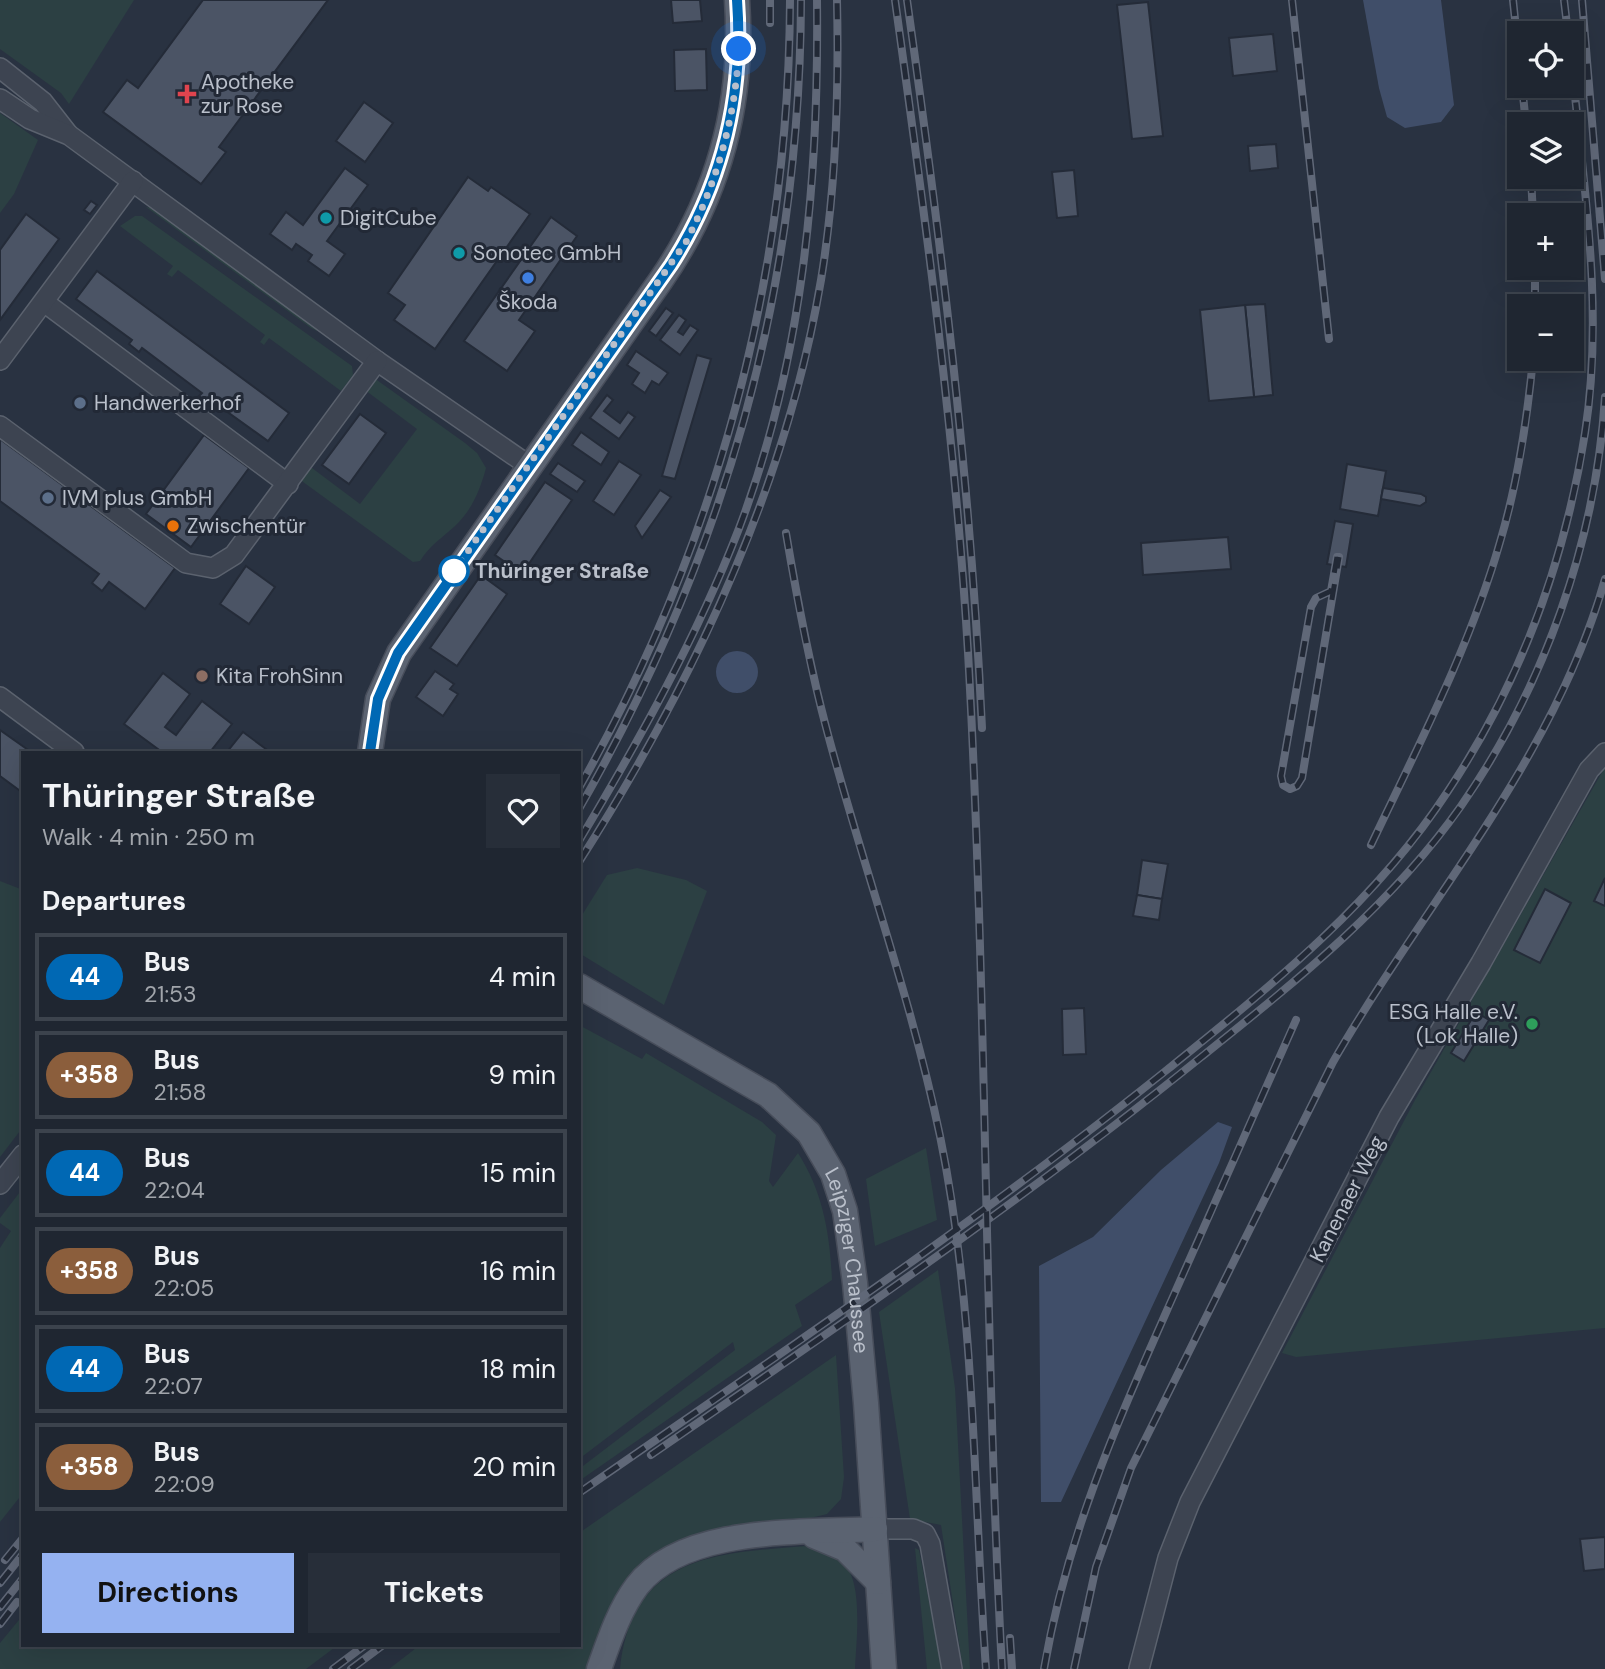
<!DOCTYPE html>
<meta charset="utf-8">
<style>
:root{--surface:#1f2631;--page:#272e39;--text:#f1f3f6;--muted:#a1a5ab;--line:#3c434d;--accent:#95b2f1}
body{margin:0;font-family:"DM Sans",sans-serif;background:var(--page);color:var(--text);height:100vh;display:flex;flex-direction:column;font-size:26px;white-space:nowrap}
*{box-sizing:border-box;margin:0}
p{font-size:23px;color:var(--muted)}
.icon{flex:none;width:38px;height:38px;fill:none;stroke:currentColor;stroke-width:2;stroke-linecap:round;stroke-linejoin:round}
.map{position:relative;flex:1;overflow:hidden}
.panel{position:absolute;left:21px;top:751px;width:560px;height:896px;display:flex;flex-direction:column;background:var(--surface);border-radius:0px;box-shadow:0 7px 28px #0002,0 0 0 2px var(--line)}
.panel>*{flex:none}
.badge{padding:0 14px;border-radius:23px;font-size:24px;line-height:46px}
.tools{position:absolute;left:1507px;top:21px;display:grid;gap:14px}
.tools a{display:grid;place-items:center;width:77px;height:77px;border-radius:0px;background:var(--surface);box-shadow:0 7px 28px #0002,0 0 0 2px var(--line);font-size:35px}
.you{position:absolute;width:35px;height:35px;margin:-18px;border:5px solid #fff;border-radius:50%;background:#1a73e8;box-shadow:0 0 0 10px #1a73e833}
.map>.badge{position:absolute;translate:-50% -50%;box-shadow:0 0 0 4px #fff}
h2{padding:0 21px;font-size:26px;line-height:63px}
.round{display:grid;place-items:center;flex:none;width:74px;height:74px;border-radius:0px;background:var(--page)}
.overview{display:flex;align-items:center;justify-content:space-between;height:119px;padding:0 21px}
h1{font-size:33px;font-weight:700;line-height:52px}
.cta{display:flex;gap:14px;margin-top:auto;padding:14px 21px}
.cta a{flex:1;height:80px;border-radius:0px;background:var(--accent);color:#111;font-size:28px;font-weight:700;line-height:80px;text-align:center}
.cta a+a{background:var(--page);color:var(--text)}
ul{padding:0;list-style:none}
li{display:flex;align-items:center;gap:21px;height:88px;margin:0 14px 10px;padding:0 7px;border:4px solid var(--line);border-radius:0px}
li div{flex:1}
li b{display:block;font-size:26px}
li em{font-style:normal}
li .badge{min-width:77px;font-weight:700;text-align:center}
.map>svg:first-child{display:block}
.green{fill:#2c4043}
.water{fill:#404e69}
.building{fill:#4b5465;stroke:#242b38;stroke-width:2}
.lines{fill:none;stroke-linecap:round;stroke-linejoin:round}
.minor-casing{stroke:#5b626e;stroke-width:22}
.major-casing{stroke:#474d5a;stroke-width:27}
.minor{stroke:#3d4451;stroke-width:19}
.major{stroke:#5b6371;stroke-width:24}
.rail-casing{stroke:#606878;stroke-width:8}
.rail{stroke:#222936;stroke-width:5;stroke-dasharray:16;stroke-linecap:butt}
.line-casing{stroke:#fff;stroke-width:16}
.line{stroke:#0068b4;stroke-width:10}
.walk{stroke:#bac0cb;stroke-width:7;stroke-dasharray:0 12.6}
.health-dot{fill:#e0444e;stroke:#222936;stroke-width:2.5}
.culture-dot{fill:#0f9aa8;stroke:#222936;stroke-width:2.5}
.shop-dot{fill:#3f7fe0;stroke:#222936;stroke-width:2.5}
.service-dot{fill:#5c6f8a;stroke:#222936;stroke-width:2.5}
.food-dot{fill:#e8710a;stroke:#222936;stroke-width:2.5}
.stop-dot{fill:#fff;stroke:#0068b4;stroke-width:3.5}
.education-dot{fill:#8d6e63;stroke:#222936;stroke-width:2.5}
.leisure-dot{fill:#2e9e5b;stroke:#222936;stroke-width:2.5}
.labels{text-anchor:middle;stroke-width:6;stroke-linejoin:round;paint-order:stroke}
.poi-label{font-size:21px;fill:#bac0cb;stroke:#222936;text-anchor:start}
.stop-label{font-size:21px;font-weight:bold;fill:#bac0cb;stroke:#222936;text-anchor:start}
.street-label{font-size:21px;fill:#bac0cb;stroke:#222936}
</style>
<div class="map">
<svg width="1605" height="1669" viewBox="0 0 1605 1669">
<rect width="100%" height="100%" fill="#293241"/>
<g class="green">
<path d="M 0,0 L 134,0 L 69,104 L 61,93 L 0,49 Z"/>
<path d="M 0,113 L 38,140 L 14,194 L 0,213 Z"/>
<path d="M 146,207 L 152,208 L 319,328 L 317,331 L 311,328 Z"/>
<path d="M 135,216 L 142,216 L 352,366 L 353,375 L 341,391 L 269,338 L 264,345 L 260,342 L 265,335 L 178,270 L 172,277 L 167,274 L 173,266 L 120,226 Z"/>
<path d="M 374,378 L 465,443 L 477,453 L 486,468 C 480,490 472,510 455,526 C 442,538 430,545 420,561 L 413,562 L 299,479 L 308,465 L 360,504 L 417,429 L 365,390 Z"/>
<path d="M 1605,767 L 1605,1328 L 1296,1357 L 1282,1353 L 1415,1100 Z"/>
<path d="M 637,868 L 686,880 L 707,891 L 664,1005 L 579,953 L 579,920 L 607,875 Z"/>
<path d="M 0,881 L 23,890 L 23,1127 L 0,1157 Z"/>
<path d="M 579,1025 L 642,1059 L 646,1053 L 762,1122 L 776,1135 L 769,1181 L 773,1187 L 798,1153 C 823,1192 830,1234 832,1280 L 795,1305 L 802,1326 L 579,1481 L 579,1469 L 735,1350 L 733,1342 L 579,1459 Z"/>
<path d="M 926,1148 L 937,1220 L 875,1246 L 866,1179 Z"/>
<path d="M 23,1188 L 23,1493 L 0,1522 L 0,1248 L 11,1231 L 0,1223 L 0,1218 Z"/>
<path d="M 938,1270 L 955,1388 L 970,1669 L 963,1669 L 941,1525 L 910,1519 L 879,1312 Z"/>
<path d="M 836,1355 L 844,1477 L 841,1499 L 827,1514 L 802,1520 L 719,1528 L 691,1536 L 659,1554 L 593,1669 L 389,1669 L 420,1645 L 579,1645 L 579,1533 Z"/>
<path d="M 808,1546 C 820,1551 833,1554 843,1563 C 864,1581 856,1643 855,1669 L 620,1669 C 632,1555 715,1553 808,1546 Z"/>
<path d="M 915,1548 L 919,1550 L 942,1669 L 927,1669 Z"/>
<path d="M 23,1615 L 23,1645 L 338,1645 L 306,1669 L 0,1669 L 0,1643 Z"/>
</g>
<g class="water">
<path d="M 1363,0 L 1441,0 L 1454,105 L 1441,122 L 1405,128 L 1387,117 L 1379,88 Z"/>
<circle cx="737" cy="672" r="21"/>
<path d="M 1218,1122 L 1232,1127 L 1219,1163 L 1061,1502 L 1041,1502 L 1039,1266 L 1093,1237 L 1161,1170 Z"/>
</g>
<g class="building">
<path d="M 203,0 L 328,0 L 219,147 L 226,152 L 201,184 L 103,112 L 127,80 L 138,88 Z"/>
<path d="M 671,0 L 700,0 L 702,21 L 673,23 Z"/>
<path d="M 1148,2 L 1163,136 L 1132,139 L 1117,5 Z"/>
<path d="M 1273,34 L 1277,71 L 1233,76 L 1229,38 Z"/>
<path d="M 706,49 L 707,90 L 675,91 L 674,50 Z"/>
<path d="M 364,102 L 393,123 L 365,162 L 336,141 Z"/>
<path d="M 1276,144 L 1278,168 L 1250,171 L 1248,146 Z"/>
<path d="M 345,168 L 368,185 L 327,241 L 345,254 L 329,276 L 308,261 L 312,255 L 296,244 L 292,250 L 270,234 L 286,212 L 303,225 Z"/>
<path d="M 1074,170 L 1078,216 L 1057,218 L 1052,172 Z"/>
<path d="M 468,177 L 488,191 L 491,187 L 530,214 L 435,349 L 394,320 L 405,305 L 388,293 Z"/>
<path d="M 91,201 L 97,205 L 90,214 L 84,210 Z"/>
<path d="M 26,214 L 59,239 L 0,320 L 0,250 Z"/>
<path d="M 551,217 L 577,236 L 519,320 L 535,331 L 507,371 L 464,341 Z"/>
<path d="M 97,271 L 289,413 L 268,441 L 219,406 L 217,409 L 199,396 L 202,393 L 142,348 L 139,352 L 129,344 L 132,340 L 76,299 Z"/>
<path d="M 1265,304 L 1273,395 L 1254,397 L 1245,305 Z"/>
<path d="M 1245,305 L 1254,397 L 1209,401 L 1200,310 Z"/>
<path d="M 666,308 L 673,313 L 656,336 L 649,331 Z"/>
<path d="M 679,315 L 686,320 L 678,332 L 683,335 L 690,325 L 698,330 L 680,355 L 660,340 Z"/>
<path d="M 636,351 L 668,373 L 659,385 L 652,381 L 645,393 L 632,384 L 639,373 L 627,365 Z"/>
<path d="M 697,355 L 711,359 L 675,479 L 662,476 Z"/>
<path d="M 607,395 L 613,400 L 604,411 L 620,423 L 628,412 L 635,417 L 619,439 L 590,418 Z"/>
<path d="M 360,414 L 386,433 L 349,484 L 322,465 Z"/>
<path d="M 581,432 L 609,452 L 601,465 L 572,445 Z"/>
<path d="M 204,435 L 249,468 L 191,547 L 146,514 Z"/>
<path d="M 0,439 L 175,568 L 145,609 L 109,582 L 102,591 L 92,583 L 99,574 L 0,501 Z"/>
<path d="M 619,461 L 641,475 L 614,515 L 593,501 Z"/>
<path d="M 558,463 L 585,481 L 577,492 L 550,474 Z"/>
<path d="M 1347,464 L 1386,471 L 1378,516 L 1340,509 Z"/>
<path d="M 545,482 L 572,500 L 522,574 L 495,555 Z"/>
<path d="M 1383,488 L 1421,494 L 1426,497 L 1426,502 L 1420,506 L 1381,499 Z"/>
<path d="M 660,490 L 671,497 L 642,538 L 635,526 Z"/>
<path d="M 1335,521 L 1353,524 L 1346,567 L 1327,564 Z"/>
<path d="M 1228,537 L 1231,569 L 1143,575 L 1141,543 Z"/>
<path d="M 246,566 L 275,587 L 249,624 L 220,604 Z"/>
<path d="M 481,575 L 507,594 L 457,666 L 430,648 Z"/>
<path d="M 435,671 L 454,684 L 450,689 L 458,694 L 443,716 L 416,697 Z"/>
<path d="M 163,673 L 190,694 L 165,727 L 176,735 L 202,701 L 232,724 L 210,752 L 162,752 L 124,724 Z"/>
<path d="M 0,730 L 31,752 L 23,752 L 23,793 L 0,776 Z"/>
<path d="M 243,732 L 270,752 L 227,752 Z"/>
<path d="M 1142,860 L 1168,864 L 1162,899 L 1137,895 Z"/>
<path d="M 1605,878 L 1605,906 L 1594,901 Z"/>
<path d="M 1545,889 L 1571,903 L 1540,963 L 1514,950 Z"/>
<path d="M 1137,895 L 1162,899 L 1159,920 L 1133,916 Z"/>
<path d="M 1084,1008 L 1086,1054 L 1063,1055 L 1062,1009 Z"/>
<path d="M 1476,1012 L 1489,1020 L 1464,1061 L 1451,1053 Z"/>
<path d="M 1605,1537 L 1605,1569 L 1584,1571 L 1580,1539 Z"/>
</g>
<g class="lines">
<defs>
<g id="minor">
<path d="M 0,68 L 43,102 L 68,134"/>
<path d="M 0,99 L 30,119 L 69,135 L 377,361 L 528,465"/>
<path d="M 44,302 L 288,484"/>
<path d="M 0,360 L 133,181"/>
<path d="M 0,426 L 186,563 L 213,568 L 234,555 L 377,361"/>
<path d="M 0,697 L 74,752"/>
<path d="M 0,1184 L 23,1155"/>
<path d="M 875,1529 L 913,1529 L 925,1534 L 930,1544 L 952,1669"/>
<path d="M 1139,1669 L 1168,1558 L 1190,1502 L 1389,1117 L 1481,963 L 1589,770 L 1605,753"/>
</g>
<g id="major">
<path d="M 370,752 L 378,699 L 399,653 L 661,280 C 719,196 744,102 737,0"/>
<path id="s1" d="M 579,986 L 768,1095 L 809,1133 L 833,1174 L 845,1211 L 855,1283 L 866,1403 L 884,1669"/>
<path d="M 814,1536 L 845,1549 L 878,1582"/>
<path d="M 599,1669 C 609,1641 619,1610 637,1586 C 684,1525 805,1533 875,1529"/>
</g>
</defs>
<use href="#minor" class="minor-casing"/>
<use href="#major" class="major-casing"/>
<use href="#minor" class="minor"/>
<use href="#major" class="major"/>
<defs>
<g id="rail">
<path d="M 895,0 C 925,217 955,433 968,652 C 987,991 984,1330 1002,1669"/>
<path d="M 907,0 C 941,242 971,484 982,728"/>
<path d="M 1292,0 L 1329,339"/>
<path d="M 1513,0 L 1519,57"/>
<path d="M 1564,0 L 1568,33"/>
<path d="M 1582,0 L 1605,279"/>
<path d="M 770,23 L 770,0"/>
<path d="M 1522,86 L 1526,124"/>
<path d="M 1531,177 L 1533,215"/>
<path d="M 1535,306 L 1535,268"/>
<path d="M 786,533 C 797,598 809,663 826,727 C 862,864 911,997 940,1136 C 976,1312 973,1491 986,1669"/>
<path d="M 1337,557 L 1331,591 L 1316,598 L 1311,607 L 1281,776 L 1283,785 L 1290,789 L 1297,786 L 1302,778 L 1339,557"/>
<path d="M 579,788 C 716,546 789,278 790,0"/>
<path d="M 579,809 C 724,556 800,293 801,0"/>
<path d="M 579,841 C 638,742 696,639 738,531 C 803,362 819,180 817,0"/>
<path d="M 1371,845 C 1418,746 1470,647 1500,542 C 1518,482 1527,420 1533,359"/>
<path d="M 579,862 C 692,685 786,488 821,280 C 836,189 839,92 837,0"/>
<path d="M 651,1455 C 837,1327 1024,1200 1200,1058 C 1295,982 1390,907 1461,806 C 1544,687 1596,541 1605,397"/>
<path d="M 579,1493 C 778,1355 980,1220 1168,1069 C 1271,986 1375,903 1448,791 C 1520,683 1565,561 1585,433 C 1604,311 1584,188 1572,67"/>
<path d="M 5,1560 L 23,1538"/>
<path d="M 0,1583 L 23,1554"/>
<path d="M 0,1607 L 23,1578"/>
<path d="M 0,1624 L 17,1602"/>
<path d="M 1010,1638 L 1012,1669"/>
<path d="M 333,1669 L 365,1645"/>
<path d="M 351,1669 L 383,1645"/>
<path d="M 1044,1669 C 1067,1536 1114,1430 1168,1308 C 1211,1212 1253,1116 1296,1020"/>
<path d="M 1074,1669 L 1096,1567 L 1131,1468 L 1333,1062 C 1425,902 1554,760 1605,579"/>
</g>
</defs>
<use href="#rail" class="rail-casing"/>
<use href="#rail" class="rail"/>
</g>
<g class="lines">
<defs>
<path id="line" d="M 370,752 L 378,699 L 398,653 L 671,265 C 722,185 744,95 737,0"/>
</defs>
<use href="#line" class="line-casing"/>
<use href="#line" class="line"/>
<path class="walk" d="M 454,571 L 686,242 C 718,180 735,118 739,49"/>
</g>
<path class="health-dot" d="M183.5 83.5h7v7h7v7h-7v7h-7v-7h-7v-7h7z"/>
<g class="culture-dot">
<circle cx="326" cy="218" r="7"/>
<circle cx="459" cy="253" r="7"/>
</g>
<circle class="shop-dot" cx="528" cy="278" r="7"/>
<g class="service-dot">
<circle cx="80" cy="403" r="7"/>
<circle cx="48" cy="498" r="7"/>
</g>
<circle class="food-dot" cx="173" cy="526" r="7"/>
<circle class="stop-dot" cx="454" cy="571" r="14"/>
<circle class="education-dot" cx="202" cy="676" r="7"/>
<circle class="leisure-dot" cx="1532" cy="1024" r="7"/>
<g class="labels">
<g class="poi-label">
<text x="201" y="89">Apotheke<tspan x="201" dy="24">zur Rose</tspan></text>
<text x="340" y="225">DigitCube</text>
<text x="473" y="260">Sonotec GmbH</text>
<text x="528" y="309" text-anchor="middle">Škoda</text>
<text x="94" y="410">Handwerkerhof</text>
<text x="62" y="505">IVM plus GmbH</text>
<text x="187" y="533">Zwischentür</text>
<text x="216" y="683">Kita FrohSinn</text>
<text x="1518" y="1019" text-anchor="end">ESG Halle e.V.<tspan x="1518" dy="24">(Lok Halle)</tspan></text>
</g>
<g class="stop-label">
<text x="475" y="578">Thüringer Straße</text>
</g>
<g class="street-label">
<text transform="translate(1347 1199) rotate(-63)" y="7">Kanenaer Weg</text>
<text dy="7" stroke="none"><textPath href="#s1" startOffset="410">Leipziger Chaussee</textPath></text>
</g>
</g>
</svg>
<div class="tools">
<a><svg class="icon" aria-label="locate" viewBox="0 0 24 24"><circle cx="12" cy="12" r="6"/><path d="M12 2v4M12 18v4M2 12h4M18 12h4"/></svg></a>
<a><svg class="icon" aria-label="layers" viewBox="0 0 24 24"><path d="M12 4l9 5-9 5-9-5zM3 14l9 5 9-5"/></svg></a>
<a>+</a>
<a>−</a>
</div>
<div class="you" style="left:739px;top:49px"></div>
<section class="panel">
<div class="overview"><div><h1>Thüringer Straße</h1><p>Walk · 4 min · 250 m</p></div><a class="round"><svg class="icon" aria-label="heart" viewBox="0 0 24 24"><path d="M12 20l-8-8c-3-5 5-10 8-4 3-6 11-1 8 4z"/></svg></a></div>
<h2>Departures</h2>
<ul>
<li><span class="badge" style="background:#0068b4;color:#fff">44</span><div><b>Bus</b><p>21:53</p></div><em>4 min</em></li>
<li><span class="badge" style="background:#8b5e3c;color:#fff">+358</span><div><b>Bus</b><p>21:58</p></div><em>9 min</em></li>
<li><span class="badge" style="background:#0068b4;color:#fff">44</span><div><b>Bus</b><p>22:04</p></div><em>15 min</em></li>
<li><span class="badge" style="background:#8b5e3c;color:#fff">+358</span><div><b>Bus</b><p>22:05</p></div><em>16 min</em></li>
<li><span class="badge" style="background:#0068b4;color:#fff">44</span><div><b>Bus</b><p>22:07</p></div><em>18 min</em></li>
<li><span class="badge" style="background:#8b5e3c;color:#fff">+358</span><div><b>Bus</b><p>22:09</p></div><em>20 min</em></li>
</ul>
<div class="cta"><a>Directions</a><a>Tickets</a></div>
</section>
</div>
